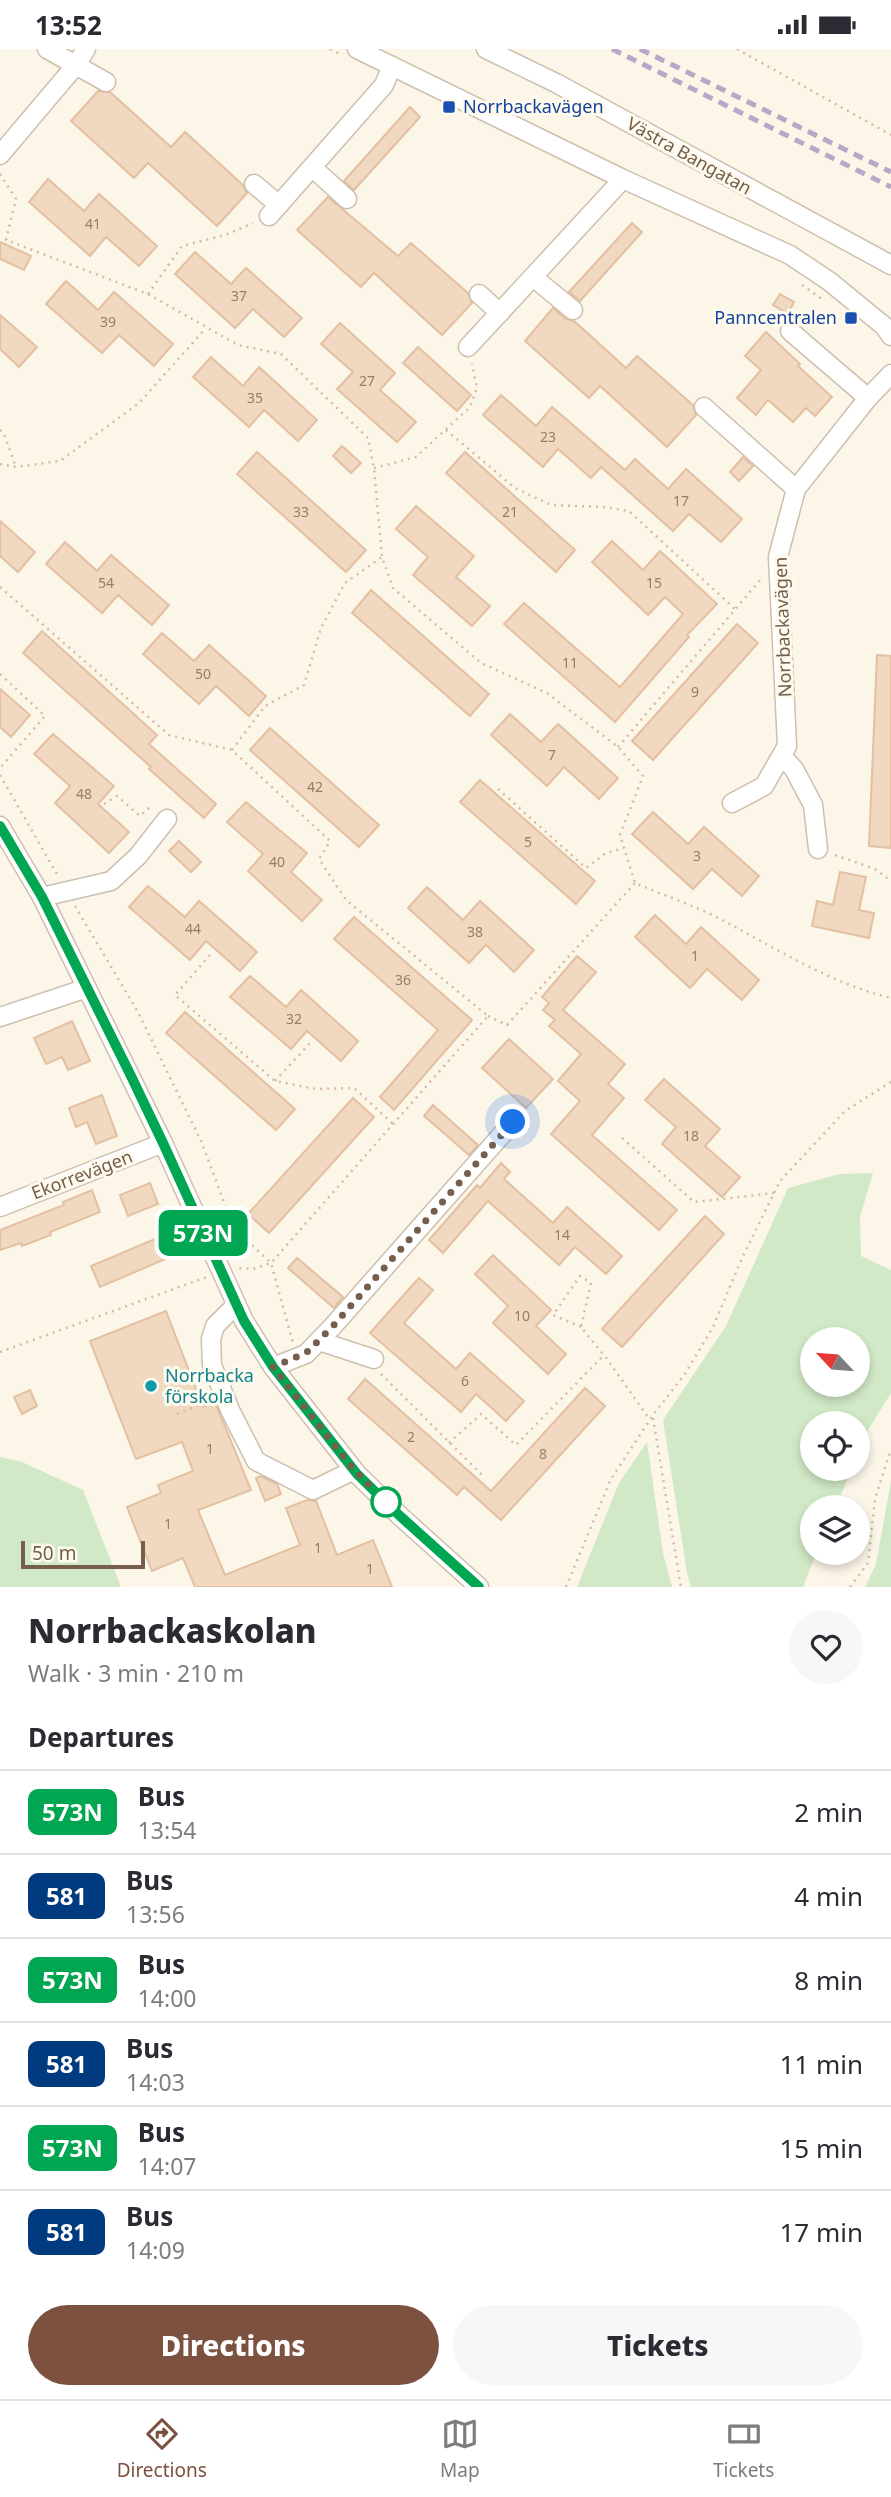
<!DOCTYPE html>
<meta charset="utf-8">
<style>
:root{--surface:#fff;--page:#f7f7f7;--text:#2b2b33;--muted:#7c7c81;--line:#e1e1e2;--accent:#7d5140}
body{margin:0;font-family:"Noto Sans",sans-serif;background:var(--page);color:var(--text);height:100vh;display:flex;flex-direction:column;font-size:26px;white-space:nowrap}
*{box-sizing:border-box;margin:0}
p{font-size:23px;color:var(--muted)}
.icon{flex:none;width:38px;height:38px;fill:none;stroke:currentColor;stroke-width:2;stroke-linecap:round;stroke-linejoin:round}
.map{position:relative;height:1538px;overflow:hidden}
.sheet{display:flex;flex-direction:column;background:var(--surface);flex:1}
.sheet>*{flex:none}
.badge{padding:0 14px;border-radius:10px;font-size:24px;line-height:46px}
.needle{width:46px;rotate:296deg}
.fabs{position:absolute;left:800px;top:1278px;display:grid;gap:14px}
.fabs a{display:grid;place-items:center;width:70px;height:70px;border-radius:50%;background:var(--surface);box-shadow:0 4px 10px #0003;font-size:35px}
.scale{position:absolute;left:21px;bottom:18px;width:124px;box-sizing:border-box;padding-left:7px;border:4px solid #755f4c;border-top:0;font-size:19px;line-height:24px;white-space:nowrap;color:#755f4c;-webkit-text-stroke:5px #fefaee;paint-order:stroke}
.you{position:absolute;width:35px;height:35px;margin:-18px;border:5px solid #fff;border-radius:50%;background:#1a73e8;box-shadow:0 0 0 10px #1a73e833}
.map>.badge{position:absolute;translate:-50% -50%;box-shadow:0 0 0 4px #fff}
h2{padding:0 28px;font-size:26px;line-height:63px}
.round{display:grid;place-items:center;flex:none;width:74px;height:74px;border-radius:37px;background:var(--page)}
.overview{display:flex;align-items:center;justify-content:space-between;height:119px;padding:0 28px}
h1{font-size:33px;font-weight:800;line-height:52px}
.cta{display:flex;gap:14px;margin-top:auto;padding:14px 28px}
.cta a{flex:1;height:80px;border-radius:42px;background:var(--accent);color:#fff;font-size:28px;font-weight:800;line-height:80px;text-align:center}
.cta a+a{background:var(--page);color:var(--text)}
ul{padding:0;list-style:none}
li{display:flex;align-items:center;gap:21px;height:84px;padding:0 28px;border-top:2px solid var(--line)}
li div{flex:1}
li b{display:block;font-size:26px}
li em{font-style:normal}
li .badge{min-width:77px;font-weight:700;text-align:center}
.status{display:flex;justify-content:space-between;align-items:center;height:49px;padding:0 35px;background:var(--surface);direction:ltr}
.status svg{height:19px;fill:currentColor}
.tab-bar{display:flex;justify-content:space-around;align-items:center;height:98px;border-top:2px solid var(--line);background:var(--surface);font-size:19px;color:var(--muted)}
.tab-bar a{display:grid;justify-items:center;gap:4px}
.tab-bar .selected{color:var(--accent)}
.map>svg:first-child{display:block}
.green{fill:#d1e9c6;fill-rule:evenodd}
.building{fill:#f1d8c0;stroke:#e3c0a1;stroke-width:2}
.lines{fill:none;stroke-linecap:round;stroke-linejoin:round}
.minor-casing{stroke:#cebfae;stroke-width:21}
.path{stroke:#d6bba3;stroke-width:2.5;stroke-dasharray:2 5;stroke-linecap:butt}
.minor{stroke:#fff;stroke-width:18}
.rail{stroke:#baa6c6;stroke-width:5;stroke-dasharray:10 7;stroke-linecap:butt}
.line-casing{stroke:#fff;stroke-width:16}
.line{stroke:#00a651;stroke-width:10}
.walk{stroke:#755f4c;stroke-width:7;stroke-dasharray:0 12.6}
.transit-dot{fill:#1a4fb4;stroke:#fefaee;stroke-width:2.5}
.culture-dot{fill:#0f9aa8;stroke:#fefaee;stroke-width:2.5}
.stop-dot{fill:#fff;stroke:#00a651;stroke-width:3.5}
.labels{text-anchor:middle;stroke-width:6;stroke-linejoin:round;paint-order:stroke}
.number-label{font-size:14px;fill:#947d69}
.transit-label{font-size:18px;fill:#164399;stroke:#fefaee;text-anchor:start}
.street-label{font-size:18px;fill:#755f4c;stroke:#fefaee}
.culture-label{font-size:18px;fill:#0d838f;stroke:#fefaee;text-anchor:start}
</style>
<div class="status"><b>13:52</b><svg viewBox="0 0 49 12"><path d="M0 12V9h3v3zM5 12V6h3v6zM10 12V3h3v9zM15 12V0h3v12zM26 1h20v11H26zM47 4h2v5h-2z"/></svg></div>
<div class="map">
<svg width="891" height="1538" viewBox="0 0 891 1538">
<rect width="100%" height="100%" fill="#fcf6e8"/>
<g class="green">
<path d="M 873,1124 L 860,1168 L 861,1207 L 891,1221 L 891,1344 L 865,1386 L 858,1405 L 858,1374 L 812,1374 L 812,1419 L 852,1419 L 836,1458 L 812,1458 L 812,1503 L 817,1503 L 803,1538 L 691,1538 L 687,1524 L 663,1371 L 726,1277 L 788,1139 L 840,1125 ZM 812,1290 L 858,1290 L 858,1335 L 812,1335 Z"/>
<path d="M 647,1393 L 663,1504 L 672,1538 L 577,1538 L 619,1434 Z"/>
<path d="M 0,1408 L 22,1413 L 83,1441 L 121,1538 L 0,1538 Z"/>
<path d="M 891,1432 L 891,1538 L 865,1538 L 876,1515 Z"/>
</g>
<g class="building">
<path d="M 98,42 L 110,43 L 171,98 L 185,83 L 243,136 L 247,144 L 217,177 L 148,114 L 134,129 L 71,72 Z"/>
<path d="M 410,58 L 420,68 L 354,141 L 344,132 Z"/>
<path d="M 48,130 L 84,162 L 99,145 L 157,197 L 139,217 L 106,188 L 90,207 L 29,153 Z"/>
<path d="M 328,148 L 398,207 L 411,194 L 468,244 L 472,254 L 442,286 L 374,224 L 361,238 L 297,181 Z"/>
<path d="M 632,174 L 642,183 L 580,252 L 569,243 Z"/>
<path d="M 0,193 L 31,207 L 24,221 L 0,210 Z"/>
<path d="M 195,203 L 231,235 L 246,219 L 302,269 L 284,288 L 253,260 L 235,279 L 175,225 Z"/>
<path d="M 66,232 L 98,261 L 114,243 L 173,295 L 154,317 L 119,286 L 102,304 L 46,255 Z"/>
<path d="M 780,245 L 794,253 L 788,265 L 773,256 Z"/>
<path d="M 553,259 L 566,270 L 574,272 L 626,319 L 637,307 L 693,356 L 696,366 L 667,398 L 600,337 L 589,349 L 525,292 Z"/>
<path d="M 0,266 L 37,298 L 19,318 L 0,300 Z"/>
<path d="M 340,274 L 395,324 L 380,341 L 416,373 L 397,393 L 337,340 L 353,323 L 321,295 Z"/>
<path d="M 766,283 L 800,315 L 798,317 L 832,348 L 815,367 L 806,359 L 793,373 L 768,351 L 756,366 L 737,349 L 761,321 L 745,307 Z"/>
<path d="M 418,298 L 471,346 L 457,362 L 403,314 Z"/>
<path d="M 211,308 L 243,337 L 259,318 L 317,371 L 298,392 L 264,361 L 249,378 L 193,328 Z"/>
<path d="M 501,346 L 536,377 L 552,358 L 625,421 L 635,410 L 668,440 L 686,420 L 742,470 L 721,493 L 689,465 L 673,482 L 601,418 L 591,429 L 558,400 L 543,418 L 483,366 Z"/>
<path d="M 342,397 L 361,414 L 351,424 L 333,407 Z"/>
<path d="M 257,403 L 366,501 L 346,523 L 237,425 Z"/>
<path d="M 465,403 L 575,501 L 556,523 L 446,424 Z"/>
<path d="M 743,408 L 753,417 L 739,432 L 730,423 Z"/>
<path d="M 416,457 L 474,507 L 456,528 L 490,557 L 472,577 L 413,526 L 428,508 L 396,480 Z"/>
<path d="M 0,472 L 35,503 L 18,523 L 0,507 Z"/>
<path d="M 612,492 L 643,521 L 660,502 L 717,555 L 687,586 L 689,588 L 615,673 L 504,575 L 524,554 L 620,638 L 683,565 L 665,548 L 648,566 L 592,513 Z"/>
<path d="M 65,493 L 97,522 L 111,506 L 169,556 L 152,576 L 118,546 L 102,564 L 46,515 Z"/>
<path d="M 371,541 L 489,645 L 470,667 L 352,564 Z"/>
<path d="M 737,575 L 758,594 L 653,711 L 632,692 Z"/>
<path d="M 42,582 L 157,686 L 149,695 L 216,755 L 204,769 L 149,720 L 151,718 L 23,604 Z"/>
<path d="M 162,584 L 194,612 L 209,596 L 266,647 L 249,667 L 216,637 L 199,655 L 143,605 Z"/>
<path d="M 877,606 L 891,607 L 891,799 L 869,797 Z"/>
<path d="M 0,640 L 30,666 L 11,688 L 0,678 Z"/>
<path d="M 510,665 L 541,693 L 558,675 L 618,729 L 599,750 L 564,718 L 547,737 L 491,686 Z"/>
<path d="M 270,679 L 379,776 L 359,798 L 250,701 Z"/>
<path d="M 53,685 L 114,737 L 98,755 L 129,783 L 109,804 L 55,754 L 70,737 L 34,705 Z"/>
<path d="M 480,731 L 595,832 L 576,855 L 460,753 Z"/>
<path d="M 246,753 L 307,804 L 291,823 L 322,851 L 302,872 L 248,822 L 263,805 L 227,773 Z"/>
<path d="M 653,763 L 688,795 L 704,778 L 759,827 L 742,847 L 712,820 L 693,840 L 632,785 Z"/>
<path d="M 179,792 L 201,813 L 191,823 L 169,802 Z"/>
<path d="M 840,823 L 866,828 L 859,861 L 874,864 L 869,889 L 812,877 L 817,852 L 833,856 Z"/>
<path d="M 148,837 L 185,868 L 199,852 L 257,903 L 240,922 L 206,892 L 190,911 L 129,858 Z"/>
<path d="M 427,838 L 463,871 L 480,852 L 534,901 L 514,923 L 486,896 L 469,914 L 408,859 Z"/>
<path d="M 655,866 L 686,895 L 701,878 L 759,931 L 742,951 L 707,920 L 690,939 L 635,888 Z"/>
<path d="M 354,868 L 472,971 L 394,1061 L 380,1048 L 438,981 L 334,890 Z"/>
<path d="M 577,907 L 596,923 L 563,961 L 625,1015 L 608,1035 L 624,1049 L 592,1086 L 677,1161 L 659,1181 L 551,1085 L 580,1052 L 558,1032 L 581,1005 L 549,977 L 555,971 L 543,961 L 549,954 L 542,948 Z"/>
<path d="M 250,927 L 286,958 L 301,941 L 358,992 L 341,1012 L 307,982 L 291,1000 L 230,948 Z"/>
<path d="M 185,963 L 295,1060 L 276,1081 L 166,984 Z"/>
<path d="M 72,972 L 90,1012 L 68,1021 L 62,1008 L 46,1015 L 34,989 Z"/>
<path d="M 509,990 L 553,1030 L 526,1059 L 482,1019 Z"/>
<path d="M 664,1030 L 720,1080 L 705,1097 L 740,1128 L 722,1148 L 662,1095 L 676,1078 L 645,1051 Z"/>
<path d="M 102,1046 L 117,1087 L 96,1095 L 87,1073 L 76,1078 L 69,1059 Z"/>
<path d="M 353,1049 L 374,1068 L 269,1184 L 248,1165 Z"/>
<path d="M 433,1056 L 478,1096 L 469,1106 L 424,1067 Z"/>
<path d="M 501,1114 L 510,1123 L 504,1130 L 553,1174 L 567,1158 L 622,1207 L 606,1225 L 575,1198 L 559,1216 L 488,1152 L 443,1204 L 429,1191 L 477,1136 L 480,1139 Z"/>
<path d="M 150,1134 L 158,1155 L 128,1167 L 120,1146 Z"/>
<path d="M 92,1141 L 100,1163 L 50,1183 L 51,1186 L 22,1197 L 21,1194 L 0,1201 L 0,1181 L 64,1156 L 63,1153 Z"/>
<path d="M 705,1167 L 724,1185 L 622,1298 L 602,1280 Z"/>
<path d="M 169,1184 L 177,1205 L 100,1238 L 91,1217 Z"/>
<path d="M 493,1206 L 551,1261 L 536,1277 L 566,1305 L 548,1325 L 493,1274 L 508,1257 L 475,1225 Z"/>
<path d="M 297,1209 L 343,1248 L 334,1259 L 288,1219 Z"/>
<path d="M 419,1229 L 433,1241 L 404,1274 L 456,1320 L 470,1304 L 524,1352 L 506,1372 L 476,1345 L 461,1363 L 370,1284 Z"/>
<path d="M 166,1262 L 203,1358 L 215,1353 L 251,1441 L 198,1461 L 225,1526 L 300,1496 L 286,1459 L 307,1451 L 316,1452 L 337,1506 L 373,1491 L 392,1538 L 195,1538 L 183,1509 L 152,1522 L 127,1458 L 161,1444 L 158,1436 L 193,1422 L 182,1393 L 136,1410 L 90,1292 Z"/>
<path d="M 365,1330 L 491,1442 L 585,1339 L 605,1357 L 501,1471 L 464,1438 L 457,1446 L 348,1350 Z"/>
<path d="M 30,1341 L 37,1357 L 22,1365 L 14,1348 Z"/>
<path d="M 261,1427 L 277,1435 L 281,1445 L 265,1452 L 256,1429 Z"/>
</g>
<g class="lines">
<defs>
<g id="minor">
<path d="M 47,0 L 106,33"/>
<path d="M 357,0 L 623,130 L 790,206 L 829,232 L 884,277 L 891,287"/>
<path d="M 486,0 L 556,34 L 891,216"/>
<path d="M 0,106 L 76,16 L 86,0"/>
<path d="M 313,119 L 347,150"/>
<path d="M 254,135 L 279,156"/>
<path d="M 269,167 L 384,36 L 392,17"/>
<path d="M 533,228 L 573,261"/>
<path d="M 479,245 L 500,264"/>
<path d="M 790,282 L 868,349"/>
<path d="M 468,298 L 623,130"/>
<path d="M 704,358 L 796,440"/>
<path d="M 782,707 L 794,720 L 813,756 L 818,800"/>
<path d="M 732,754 L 764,737 L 787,697 L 778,508 L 796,440 L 868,349 L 891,325"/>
<path d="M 0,777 L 42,848 L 163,1094 L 244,1272 L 273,1318 L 357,1425 L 400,1467 L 479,1538"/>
<path d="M 42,848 L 111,832 L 138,807 L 167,770"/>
<path d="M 0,968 L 87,939"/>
<path d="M 0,1158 L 163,1094"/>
<path d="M 236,1256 L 215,1277 L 211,1290 L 212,1316 L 230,1361 L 256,1412 L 313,1441 L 354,1421"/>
<path d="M 319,1292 L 374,1310"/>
<path d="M 273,1318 L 306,1305 L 333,1277 L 513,1073"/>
</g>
</defs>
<use href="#minor" class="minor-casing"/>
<g class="path">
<path d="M 330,0 L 342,6"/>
<path d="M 737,0 L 891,86"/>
<path d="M 0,125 L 16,150 L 6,191 L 148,245 L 238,296 L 281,305 L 368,389 L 374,419 L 382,508 L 393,539 L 481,614 L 547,644 L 618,698 L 643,727 L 620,786 L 635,834 C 663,846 693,856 720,870 C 776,899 829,934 891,949"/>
<path d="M 802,236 L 822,250"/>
<path d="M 148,245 L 182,197 L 225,186 L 253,174"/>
<path d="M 0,381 L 4,385 L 16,418"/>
<path d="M 446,381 L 515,439 L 551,456 L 603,458 L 629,462 L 736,561"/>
<path d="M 0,415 L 16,418 L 60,412 L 139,354 L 206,279"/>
<path d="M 374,419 L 416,408 L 470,358 L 477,339 L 472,315"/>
<path d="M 0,538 L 169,686 L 232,701 L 330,792 L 319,810 L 346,851 L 488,967 L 271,1214 L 253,1220 L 237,1219"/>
<path d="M 0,625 L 45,667 L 0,719"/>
<path d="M 618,698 L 761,530"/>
<path d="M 232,701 L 265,657 L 304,636 L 321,579 L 345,534 L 382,508"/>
<path d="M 0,726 L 58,827"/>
<path d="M 498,740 L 586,819 L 606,804 L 624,799"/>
<path d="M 104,755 L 117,747 L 140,767 L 151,757"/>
<path d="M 835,806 L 875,820 L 891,832"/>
<path d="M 75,857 L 139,965 L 202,1094 L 232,1175 L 242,1187 L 271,1214 L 293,1294"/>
<path d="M 210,906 L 175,946 L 275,1032 L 316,1040 L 354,1039 L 393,1075"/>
<path d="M 488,967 L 507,976 L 635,834"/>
<path d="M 275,1032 L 311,993"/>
<path d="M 622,1089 L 694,1153 L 775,1144"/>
<path d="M 581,1278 L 553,1266 L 580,1227 L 591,1234 L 581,1278 L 607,1310 L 650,1371"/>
<path d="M 0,1303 L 207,1228"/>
<path d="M 381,1325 L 483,1427"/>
<path d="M 177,1365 L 208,1352"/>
<path d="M 653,1369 L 681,1538"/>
<path d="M 449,1394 L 481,1365 L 516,1396 L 604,1306"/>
<path d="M 566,1538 L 611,1430 L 653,1366 L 685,1325 L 713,1278 L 743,1207 L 780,1132 L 845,1062 L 891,1033"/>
<path d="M 850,1538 L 868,1514 L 875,1450 L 891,1400"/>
</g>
<use href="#minor" class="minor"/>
<g class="rail">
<path d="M 612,0 L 891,138"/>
<path d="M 640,0 L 891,123"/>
</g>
</g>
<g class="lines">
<defs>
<path id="line" d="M 0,777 L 42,848 L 131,1027 L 163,1094 L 244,1272 L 273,1318 L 357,1425 L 400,1467 L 479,1538"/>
</defs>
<use href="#line" class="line-casing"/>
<use href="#line" class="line"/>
<path class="walk" d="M 386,1453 L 354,1421 L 273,1318 L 306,1304 L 333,1277 L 513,1073"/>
</g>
<g class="transit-dot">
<rect x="442" y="51" width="14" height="14" rx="3.5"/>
<rect x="844" y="262" width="14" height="14" rx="3.5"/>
</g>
<circle class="culture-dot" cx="151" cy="1337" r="7"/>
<circle class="stop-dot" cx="386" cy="1453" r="14"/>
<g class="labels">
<g class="number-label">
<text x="93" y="180">41</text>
<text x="239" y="252">37</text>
<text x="108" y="278">39</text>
<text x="367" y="337">27</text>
<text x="255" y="354">35</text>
<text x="548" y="393">23</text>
<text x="681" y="457">17</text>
<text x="301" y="468">33</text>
<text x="510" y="468">21</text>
<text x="106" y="539">54</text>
<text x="654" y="539">15</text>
<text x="570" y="619">11</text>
<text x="203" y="630">50</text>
<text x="695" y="648">9</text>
<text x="552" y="711">7</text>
<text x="315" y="743">42</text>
<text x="84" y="750">48</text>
<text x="528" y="798">5</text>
<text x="697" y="812">3</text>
<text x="277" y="818">40</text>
<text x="193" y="885">44</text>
<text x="475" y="888">38</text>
<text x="695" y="912">1</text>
<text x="403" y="936">36</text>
<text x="294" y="975">32</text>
<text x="691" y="1092">18</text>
<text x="562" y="1191">14</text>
<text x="522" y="1272">10</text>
<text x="465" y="1337">6</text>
<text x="411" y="1393">2</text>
<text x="210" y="1405">1</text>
<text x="543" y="1410">8</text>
<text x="168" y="1480">1</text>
<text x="318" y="1504">1</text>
<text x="370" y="1525">1</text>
</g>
<g class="transit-label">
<text x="463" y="64">Norrbackavägen</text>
<text x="837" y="275" text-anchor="end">Panncentralen</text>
</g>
<g class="street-label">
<text transform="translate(689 107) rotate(29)" y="6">Västra Bangatan</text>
<text transform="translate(783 578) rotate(-92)" y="6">Norrbackavägen</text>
<text transform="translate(82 1126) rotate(-21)" y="6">Ekorrevägen</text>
</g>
<g class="culture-label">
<text x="165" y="1333">Norrbacka<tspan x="165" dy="21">förskola</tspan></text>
</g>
</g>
</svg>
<div class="fabs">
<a><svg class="needle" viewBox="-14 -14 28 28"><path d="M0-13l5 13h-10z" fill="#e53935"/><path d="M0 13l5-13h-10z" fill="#7c7c81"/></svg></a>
<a><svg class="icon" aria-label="locate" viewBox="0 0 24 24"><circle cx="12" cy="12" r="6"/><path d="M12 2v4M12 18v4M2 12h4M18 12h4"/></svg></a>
<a><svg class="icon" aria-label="layers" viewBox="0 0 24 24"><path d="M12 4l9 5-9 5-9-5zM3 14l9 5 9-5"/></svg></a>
</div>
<div class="scale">50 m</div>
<div class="you" style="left:513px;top:1073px"></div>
<b class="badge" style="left:203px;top:1184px;background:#00a651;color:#fff">573N</b>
</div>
<section class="sheet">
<div class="overview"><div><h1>Norrbackaskolan</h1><p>Walk · 3 min · 210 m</p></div><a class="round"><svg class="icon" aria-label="heart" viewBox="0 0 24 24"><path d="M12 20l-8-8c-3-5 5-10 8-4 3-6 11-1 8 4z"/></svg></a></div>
<h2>Departures</h2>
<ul>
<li><span class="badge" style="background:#00a651;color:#fff">573N</span><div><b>Bus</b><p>13:54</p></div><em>2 min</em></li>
<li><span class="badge" style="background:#003b80;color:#fff">581</span><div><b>Bus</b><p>13:56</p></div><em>4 min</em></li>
<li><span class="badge" style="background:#00a651;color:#fff">573N</span><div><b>Bus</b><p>14:00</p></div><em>8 min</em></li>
<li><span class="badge" style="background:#003b80;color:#fff">581</span><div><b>Bus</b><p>14:03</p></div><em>11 min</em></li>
<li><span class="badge" style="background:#00a651;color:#fff">573N</span><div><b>Bus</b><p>14:07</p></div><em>15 min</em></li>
<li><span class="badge" style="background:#003b80;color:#fff">581</span><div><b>Bus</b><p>14:09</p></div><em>17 min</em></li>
</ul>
<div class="cta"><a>Directions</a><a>Tickets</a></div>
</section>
<nav class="tab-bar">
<a class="selected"><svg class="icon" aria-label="directions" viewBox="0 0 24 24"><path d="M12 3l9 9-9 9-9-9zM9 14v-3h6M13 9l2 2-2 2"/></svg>Directions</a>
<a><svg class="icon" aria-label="map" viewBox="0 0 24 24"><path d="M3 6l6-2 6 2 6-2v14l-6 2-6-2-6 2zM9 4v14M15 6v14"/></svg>Map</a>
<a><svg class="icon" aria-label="tickets" viewBox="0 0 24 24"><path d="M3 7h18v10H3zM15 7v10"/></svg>Tickets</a>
</nav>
